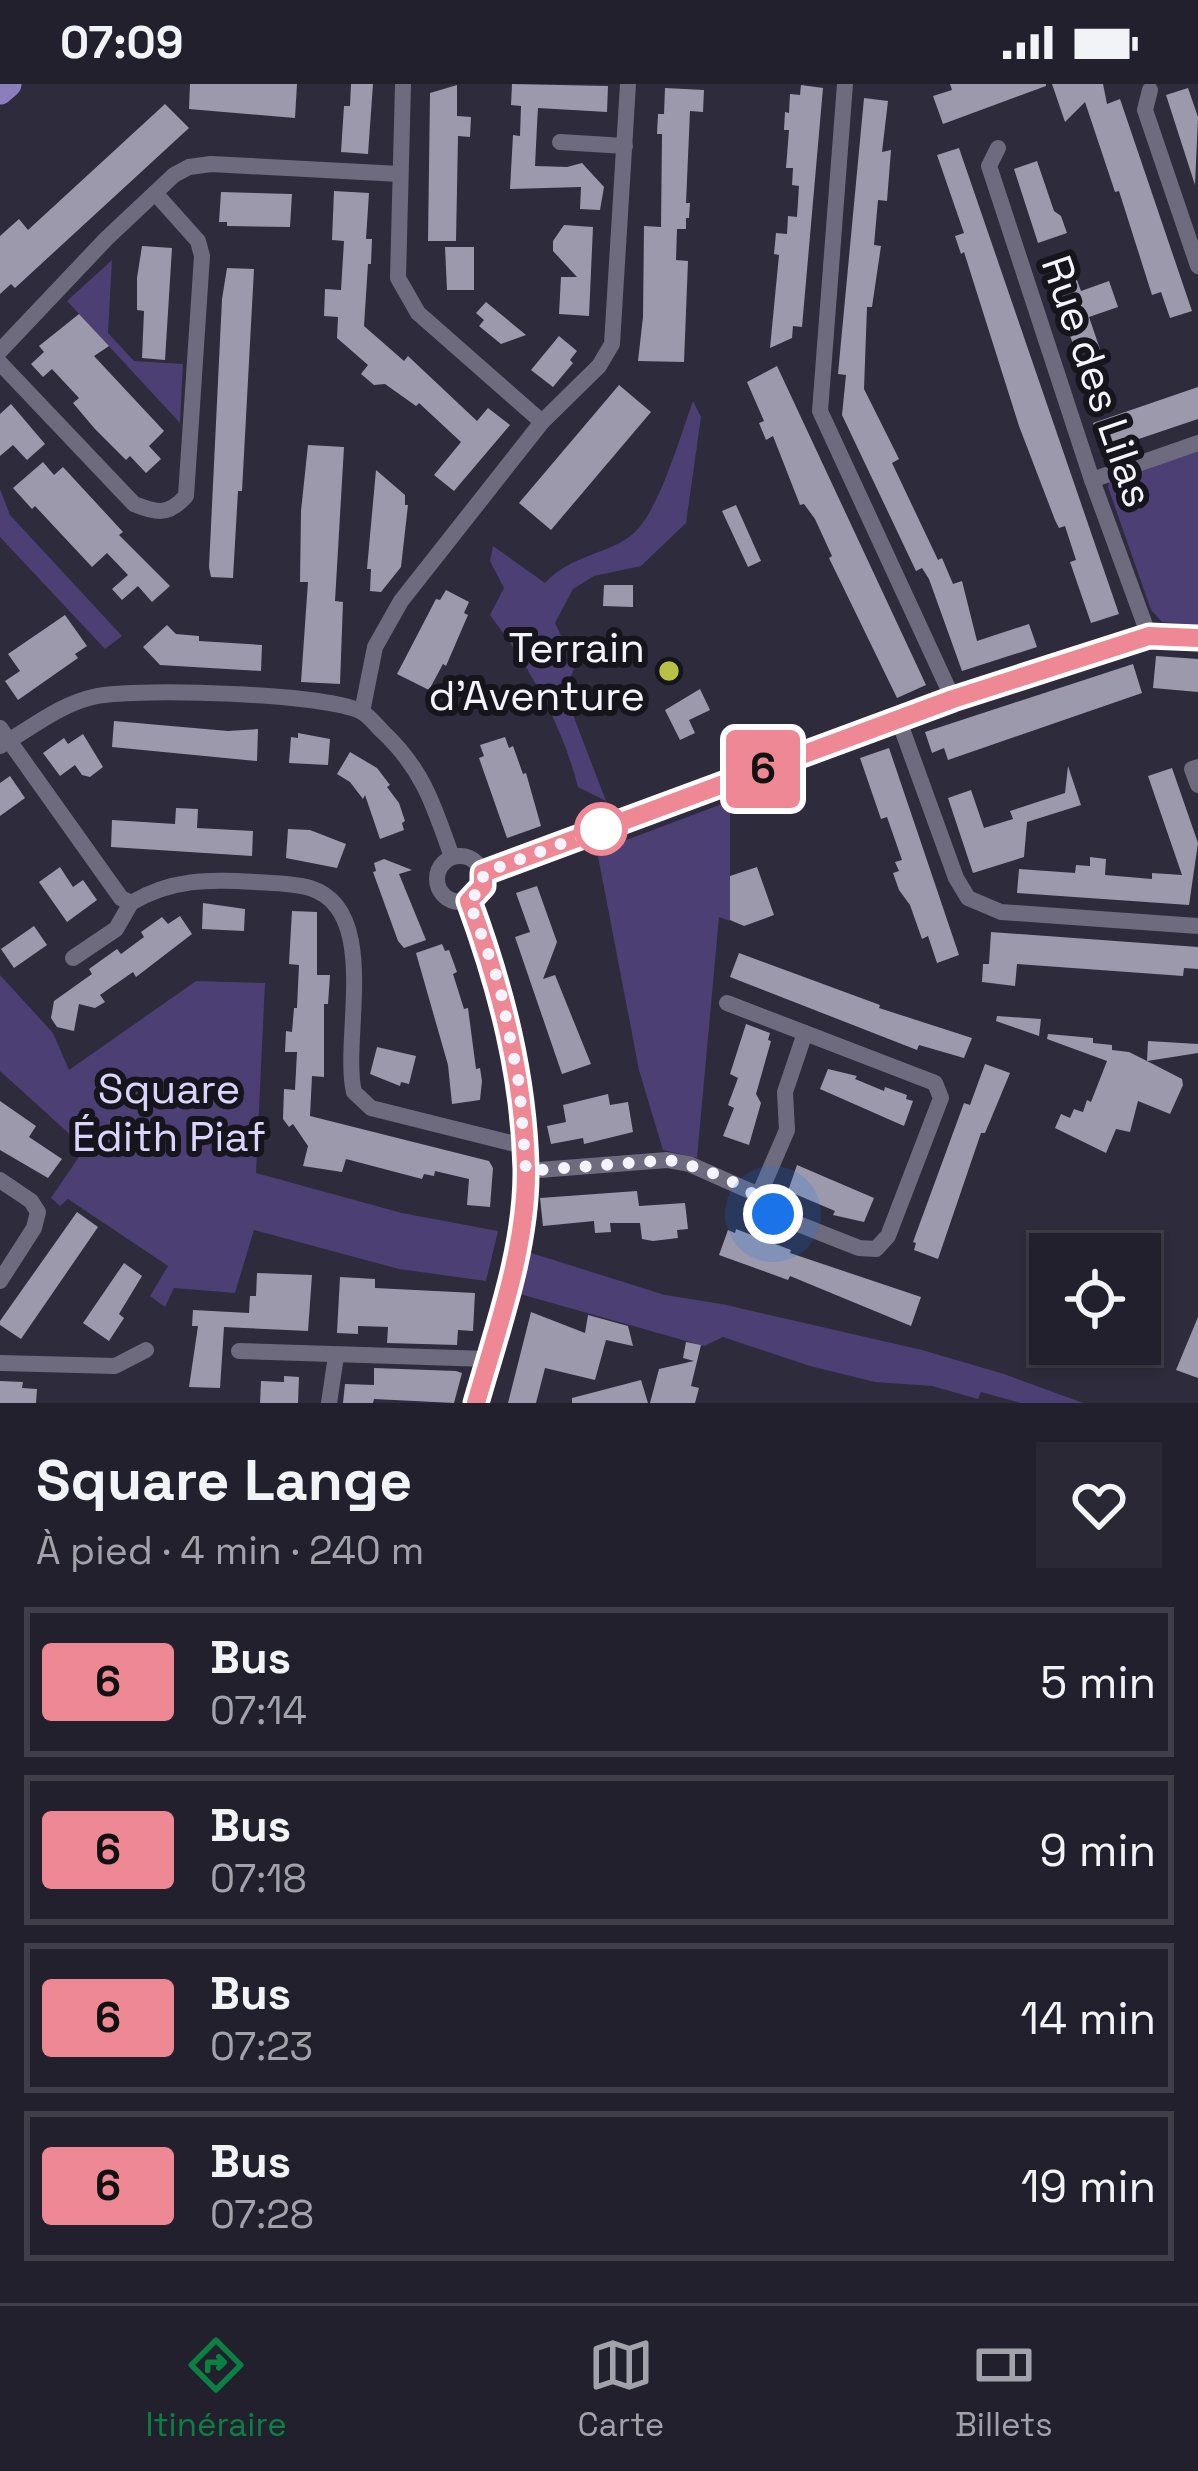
<!DOCTYPE html>
<html lang="fr">
<meta charset="utf-8">
<style>
:root{--surface:#22202d;--page:#2a2835;--text:#f1f3f6;--muted:#a2a3aa;--line:#3f3e49;--accent:#0b8043}
body{margin:0;font-family:"Space Grotesk",sans-serif;background:var(--page);color:var(--text);height:100vh;display:flex;flex-direction:column;font-size:45px;white-space:nowrap}
*{box-sizing:border-box;margin:0}
p{font-size:39px;color:var(--muted)}
.icon{flex:none;width:66px;height:66px;fill:none;stroke:currentColor;stroke-width:2;stroke-linecap:round;stroke-linejoin:round}
.map{position:relative;height:1319px;overflow:hidden}
.drawer{display:flex;flex-direction:column;background:var(--surface);flex:1}
.drawer>*{flex:none}
.badge{padding:0 24px;border-radius:9px;font-size:42px;line-height:78px}
.tools{position:absolute;left:1029px;top:1149px;display:grid;gap:24px}
.tools a{display:grid;place-items:center;width:132px;height:132px;border-radius:0px;background:var(--surface);box-shadow:0 3px 9px #0004,0 0 0 3px var(--line);font-size:60px}
.you{position:absolute;width:60px;height:60px;margin:-30px;border:9px solid #fff;border-radius:50%;background:#1a73e8;box-shadow:0 0 0 18px #1a73e833}
.map>.badge{position:absolute;translate:-50% -50%;box-shadow:0 0 0 6px #fff}
.round{display:grid;place-items:center;flex:none;width:126px;height:126px;border-radius:0px;background:var(--page)}
.headline{display:flex;align-items:center;justify-content:space-between;height:204px;padding:0 36px}
h1{font-size:57px;font-weight:600;line-height:90px}
ul{padding:0;list-style:none}
li{display:flex;align-items:center;gap:36px;height:150px;margin:0 24px 18px;padding:0 12px;border:6px solid var(--line);border-radius:0px}
li div{flex:1}
li b{display:block;font-size:45px}
li em{font-style:normal}
li .badge{min-width:132px;font-weight:700;text-align:center}
.status{display:flex;justify-content:space-between;align-items:center;height:84px;padding:0 60px;background:var(--surface);direction:ltr}
.status svg{height:33px;fill:currentColor}
.dock{display:flex;justify-content:space-around;align-items:center;height:168px;border-top:3px solid var(--line);background:var(--surface);font-size:33px;color:var(--muted)}
.dock a{display:grid;justify-items:center;gap:6px}
.dock .current{color:var(--accent)}
.map>svg:first-child{display:block}
.green{fill:#4b3f74}
.building{fill:#9c99ad}
.lines{fill:none;stroke-linecap:round;stroke-linejoin:round}
.minor{stroke:#6e6b7e;stroke-width:16}
.trunk{stroke:#8b7ebc;stroke-width:27}
.line-casing{stroke:#fff;stroke-width:27}
.line{stroke:#ee8895;stroke-width:18}
.walk{stroke:#f4f3fe;stroke-width:12;stroke-dasharray:0 21.6}
.poi-dot{fill:#b9c046;stroke:#16151c;stroke-width:4.5}
.stop-dot{fill:#fff;stroke:#ee8895;stroke-width:6}
.labels{text-anchor:middle;stroke-width:12;stroke-linejoin:round;paint-order:stroke}
.street-label{font-size:42px;fill:#f4f3fe;stroke:#16151c}
.poi-label{font-size:42px;fill:#f4f3fe;stroke:#16151c;text-anchor:end}
.park-label{font-size:42px;fill:#dbd4fe;stroke:#16151c}
</style>
<div class="status"><b>07:09</b><svg viewBox="0 0 49 12"><path d="M0 12V9h3v3zM5 12V6h3v6zM10 12V3h3v9zM15 12V0h3v12zM26 1h20v11H26zM47 4h2v5h-2z"/></svg></div>
<div class="map">
<svg width="1198" height="1319" viewBox="0 0 1198 1319">
<rect width="100%" height="100%" fill="#2e2b3c"/>
<g class="green">
<path d="M 112,176 L 108,249 L 134,277 L 183,280 L 180,339 L 67,217 Z"/>
<path d="M 693,317 L 701,333 L 686,439 L 641,482 L 594,492 L 573,505 L 555,539 L 575,581 L 565,610 L 606,717 L 578,703 C 562,640 529,582 490,531 L 504,504 L 490,477 L 493,462 L 545,499 C 571,470 612,470 635,448 C 660,424 681,350 693,317 Z"/>
<path d="M 1198,365 L 1198,541 L 1162,538 L 1151,526 L 1108,403 L 1110,394 Z"/>
<path d="M 0,405 L 10,431 L 122,552 L 105,565 L 0,453 Z"/>
<path d="M 730,717 L 730,837 L 719,833 L 697,1074 L 663,1066 L 639,986 L 597,767 Z"/>
<path d="M 0,891 L 53,949 L 69,986 L 196,897 L 265,899 L 256,1089 L 402,1129 L 498,1147 L 486,1197 L 399,1185 L 254,1146 L 235,1209 L 174,1204 L 165,1223 L 150,1212 L 168,1182 L 68,1115 L 60,1122 L 51,1114 L 85,1064 L 0,987 Z"/>
<path d="M 528,1168 L 665,1211 L 722,1220 L 922,1266 L 1004,1290 L 1083,1319 L 1021,1319 L 981,1308 L 978,1315 L 932,1302 L 875,1298 L 810,1282 L 723,1253 L 704,1262 L 520,1210 Z"/>
</g>
<g class="building">
<path d="M 190,0 L 297,0 L 295,34 L 189,25 Z"/>
<path d="M 351,0 L 373,0 L 368,70 L 341,68 L 344,22 L 350,22 Z"/>
<path d="M 512,0 L 608,2 L 607,28 L 538,24 L 537,41 L 535,82 L 567,83 L 582,79 L 604,103 L 600,126 L 580,125 L 581,103 L 510,105 L 513,51 L 520,52 L 521,22 L 511,21 Z"/>
<path d="M 950,0 L 1046,0 L 1046,2 L 943,40 L 933,12 L 952,6 Z"/>
<path d="M 1052,0 L 1103,0 L 1107,20 L 1120,15 L 1192,227 L 1170,234 L 1161,208 L 1152,211 L 1119,107 L 1115,108 L 1085,18 L 1065,38 Z"/>
<path d="M 457,1 L 457,32 L 471,33 L 470,53 L 458,52 L 456,157 L 428,157 L 430,9 Z"/>
<path d="M 801,1 L 823,4 L 802,243 L 793,242 L 792,254 L 770,264 L 779,171 L 774,170 L 776,149 L 787,150 L 788,132 L 797,133 L 799,102 L 792,101 L 793,84 L 786,84 L 789,46 L 784,46 L 785,28 L 789,29 L 790,10 L 800,11 Z"/>
<path d="M 665,4 L 704,6 L 703,28 L 690,27 L 686,119 L 690,119 L 689,134 L 686,134 L 686,145 L 677,145 L 676,176 L 688,177 L 684,278 L 638,277 L 643,233 L 644,142 L 661,143 L 662,50 L 657,50 L 658,30 L 664,30 Z"/>
<path d="M 1188,4 L 1198,33 L 1195,101 L 1166,11 Z"/>
<path d="M 864,14 L 888,17 L 882,68 L 891,66 L 887,117 L 878,116 L 874,161 L 881,162 L 872,223 L 867,223 L 864,305 L 899,375 L 892,379 L 938,476 L 942,474 L 953,500 L 962,497 L 977,557 L 1029,540 L 1037,563 L 962,587 L 929,495 L 922,484 L 916,487 L 842,331 L 846,291 L 838,290 Z"/>
<path d="M 165,20 L 189,44 L 15,204 L 11,200 L 0,210 L 0,152 L 19,135 L 28,146 Z"/>
<path d="M 959,64 L 1119,530 L 1091,539 L 1070,478 L 1076,476 L 1065,442 L 1059,444 L 1055,436 L 1019,342 L 964,168 L 961,170 L 955,152 L 964,149 L 937,71 Z"/>
<path d="M 1037,77 L 1054,127 L 1061,132 L 1067,149 L 1038,159 L 1014,85 Z"/>
<path d="M 334,107 L 369,109 L 366,155 L 372,155 L 371,180 L 368,180 L 364,242 L 404,277 L 408,272 L 477,337 L 488,324 L 510,341 L 454,407 L 434,391 L 461,358 L 419,319 L 416,322 L 385,300 L 374,301 L 361,290 L 368,281 L 337,254 L 338,233 L 324,232 L 325,205 L 341,206 L 344,157 L 332,156 Z"/>
<path d="M 221,108 L 292,110 L 290,143 L 227,142 L 227,138 L 219,138 Z"/>
<path d="M 564,141 L 593,143 L 589,232 L 559,230 L 561,193 L 577,193 L 553,167 L 553,157 Z"/>
<path d="M 142,162 L 172,164 L 165,276 L 142,274 L 144,227 L 137,226 L 137,194 Z"/>
<path d="M 445,163 L 474,163 L 474,206 L 447,206 Z"/>
<path d="M 227,184 L 254,185 L 242,407 L 238,407 L 233,494 L 211,493 L 209,483 L 222,215 Z"/>
<path d="M 1073,185 L 1081,207 L 1109,197 L 1118,223 L 1089,233 L 1103,274 L 1090,280 L 1084,263 L 1075,266 L 1050,193 Z"/>
<path d="M 486,218 L 526,251 L 501,260 L 479,242 L 484,236 L 476,229 Z"/>
<path d="M 79,230 L 109,262 L 94,272 L 164,347 L 149,362 L 161,375 L 146,389 L 130,372 L 126,376 L 95,345 L 73,319 L 79,314 L 52,285 L 43,293 L 31,280 L 44,268 L 39,262 Z"/>
<path d="M 559,252 L 577,267 L 570,276 L 573,279 L 553,303 L 531,286 Z"/>
<path d="M 777,282 L 926,601 L 897,614 L 829,474 L 832,472 L 815,435 L 804,420 L 800,421 L 773,352 L 766,356 L 759,339 L 764,337 L 747,298 Z"/>
<path d="M 619,301 L 651,328 L 551,446 L 519,419 Z"/>
<path d="M 1198,303 L 1198,335 L 1103,367 L 1093,339 Z"/>
<path d="M 11,320 L 45,360 L 27,376 L 13,361 L 0,372 L 0,330 Z"/>
<path d="M 308,361 L 344,363 L 335,517 L 343,518 L 340,600 L 301,598 L 308,498 L 300,498 L 301,427 Z"/>
<path d="M 43,378 L 54,391 L 63,383 L 123,448 L 119,451 L 170,502 L 152,518 L 138,502 L 122,516 L 112,505 L 128,491 L 107,469 L 92,483 L 35,422 L 32,425 L 13,404 Z"/>
<path d="M 376,386 L 405,411 L 405,421 L 408,421 L 401,483 L 381,508 L 370,507 L 371,485 L 367,485 Z"/>
<path d="M 736,421 L 761,477 L 748,483 L 722,427 Z"/>
<path d="M 604,501 L 633,501 L 633,523 L 603,522 Z"/>
<path d="M 446,506 L 469,518 L 464,529 L 468,531 L 446,582 L 443,580 L 429,606 L 397,590 L 436,515 L 440,516 Z"/>
<path d="M 65,531 L 87,562 L 75,570 L 78,574 L 18,616 L 5,597 L 20,587 L 8,570 Z"/>
<path d="M 167,541 L 176,550 L 199,552 L 199,557 L 262,561 L 261,587 L 160,581 L 143,563 Z"/>
<path d="M 1156,572 L 1198,575 L 1198,608 L 1153,604 Z"/>
<path d="M 1133,580 L 1142,609 L 948,676 L 944,664 L 932,669 L 925,648 Z"/>
<path d="M 700,605 L 710,626 L 689,636 L 695,649 L 680,656 L 665,626 Z"/>
<path d="M 114,637 L 228,647 L 258,645 L 257,677 L 112,663 Z"/>
<path d="M 298,649 L 330,655 L 328,681 L 289,679 L 291,653 L 298,654 Z"/>
<path d="M 83,650 L 103,683 L 90,693 L 82,691 L 75,681 L 60,692 L 43,669 L 64,654 L 68,660 Z"/>
<path d="M 505,653 L 509,664 L 513,662 L 523,690 L 526,689 L 541,742 L 507,754 L 479,674 L 484,672 L 480,661 Z"/>
<path d="M 889,664 L 959,871 L 937,879 L 928,852 L 922,855 L 910,821 L 899,806 L 893,789 L 899,787 L 895,778 L 902,776 L 887,733 L 881,735 L 860,674 Z"/>
<path d="M 350,668 L 377,684 L 390,701 L 387,703 L 399,719 L 405,737 L 402,739 L 404,746 L 380,755 L 365,711 L 363,715 L 350,698 L 337,690 Z"/>
<path d="M 1068,682 L 1081,721 L 1027,738 L 1024,773 L 973,789 L 948,714 L 971,706 L 984,744 L 1013,735 L 1010,727 L 1065,709 Z"/>
<path d="M 1172,684 L 1198,759 L 1189,821 L 1017,809 L 1019,785 L 1075,789 L 1076,781 L 1090,782 L 1090,773 L 1106,775 L 1105,791 L 1152,795 L 1152,789 L 1182,791 L 1148,692 Z"/>
<path d="M 10,692 L 25,714 L 0,732 L 0,699 Z"/>
<path d="M 176,724 L 198,725 L 197,744 L 253,747 L 252,772 L 111,763 L 112,736 L 175,740 Z"/>
<path d="M 288,745 L 310,746 L 346,760 L 337,784 L 286,774 Z"/>
<path d="M 384,775 L 412,786 L 399,790 L 426,856 L 404,864 L 398,857 L 373,788 L 376,787 L 374,779 Z"/>
<path d="M 60,783 L 73,803 L 83,796 L 97,816 L 67,838 L 39,798 Z"/>
<path d="M 757,783 L 774,831 L 744,842 L 730,836 L 730,792 Z"/>
<path d="M 537,802 L 557,858 L 543,895 L 555,891 L 591,980 L 562,990 L 515,853 L 530,848 L 516,809 Z"/>
<path d="M 203,819 L 245,825 L 244,847 L 202,845 Z"/>
<path d="M 292,827 L 317,828 L 317,891 L 330,891 L 328,920 L 324,920 L 324,993 L 312,992 L 310,1032 L 489,1077 L 493,1084 L 490,1123 L 467,1121 L 469,1095 L 435,1087 L 434,1092 L 424,1090 L 422,1095 L 346,1075 L 342,1088 L 303,1082 L 308,1062 L 293,1040 L 289,1043 L 283,1035 L 284,1005 L 295,1006 L 297,968 L 285,968 L 286,947 L 292,948 L 294,924 L 297,924 L 299,881 L 289,880 Z"/>
<path d="M 180,832 L 192,850 L 136,893 L 133,888 L 100,911 L 105,918 L 95,924 L 79,920 L 74,947 L 57,943 L 51,934 L 54,917 L 92,890 L 89,885 L 117,865 L 121,870 L 144,853 L 141,848 L 162,833 L 168,840 Z"/>
<path d="M 34,842 L 47,861 L 14,884 L 1,865 Z"/>
<path d="M 991,848 L 1198,863 L 1198,885 L 1184,884 L 1183,892 L 1017,880 L 1015,902 L 982,898 L 983,880 L 989,880 Z"/>
<path d="M 442,860 L 445,867 L 449,866 L 457,888 L 453,890 L 464,925 L 468,924 L 476,985 L 480,984 L 482,997 L 480,1016 L 452,1020 L 448,981 L 416,869 Z"/>
<path d="M 739,869 L 880,921 L 879,924 L 972,954 L 964,974 L 919,961 L 917,966 L 730,893 Z"/>
<path d="M 997,932 L 1041,935 L 1039,952 L 996,937 Z"/>
<path d="M 746,940 L 770,949 L 768,956 L 771,957 L 756,1010 L 761,1019 L 749,1061 L 723,1052 L 734,1024 L 728,1021 L 738,994 L 730,990 Z"/>
<path d="M 1048,950 L 1093,954 L 1093,959 L 1112,961 L 1112,966 L 1129,968 L 1147,977 L 1148,957 L 1198,960 L 1198,969 L 1147,977 L 1182,995 L 1183,1001 L 1170,1030 L 1138,1017 L 1130,1048 L 1116,1045 L 1106,1069 L 1055,1044 L 1061,1030 L 1070,1034 L 1074,1025 L 1083,1028 L 1087,1016 L 1091,1018 L 1107,977 L 1047,955 Z"/>
<path d="M 377,963 L 416,972 L 409,1000 L 401,998 L 400,1002 L 370,990 Z"/>
<path d="M 985,980 L 1010,989 L 985,1049 L 981,1049 L 938,1175 L 914,1166 L 916,1159 L 913,1158 L 964,1019 L 970,1021 Z"/>
<path d="M 828,985 L 857,992 L 855,995 L 884,1007 L 885,1003 L 907,1011 L 906,1015 L 913,1017 L 904,1042 L 820,1005 Z"/>
<path d="M 608,1010 L 610,1021 L 628,1018 L 633,1048 L 584,1060 L 583,1054 L 551,1060 L 547,1042 L 566,1038 L 563,1021 Z"/>
<path d="M 0,1017 L 36,1042 L 29,1053 L 62,1075 L 48,1094 L 0,1066 Z"/>
<path d="M 797,1081 L 874,1114 L 864,1138 L 833,1131 L 835,1127 L 788,1107 Z"/>
<path d="M 637,1107 L 639,1122 L 685,1119 L 688,1145 L 677,1146 L 678,1154 L 653,1157 L 642,1155 L 640,1139 L 610,1139 L 611,1148 L 595,1149 L 594,1137 L 543,1142 L 540,1114 Z"/>
<path d="M 77,1128 L 98,1143 L 21,1255 L 0,1241 L 0,1237 Z"/>
<path d="M 736,1145 L 791,1166 L 790,1169 L 921,1213 L 911,1242 L 790,1192 L 788,1196 L 719,1171 L 728,1146 L 735,1149 Z"/>
<path d="M 124,1179 L 142,1192 L 119,1230 L 124,1234 L 109,1257 L 83,1239 Z"/>
<path d="M 257,1189 L 312,1191 L 308,1247 L 224,1243 L 220,1304 L 189,1303 L 198,1242 L 192,1242 L 193,1226 L 249,1229 L 250,1212 L 256,1212 Z"/>
<path d="M 340,1193 L 375,1195 L 375,1204 L 475,1209 L 473,1247 L 458,1246 L 457,1261 L 387,1259 L 388,1243 L 358,1242 L 358,1250 L 337,1249 Z"/>
<path d="M 531,1228 L 585,1249 L 588,1231 L 628,1242 L 633,1262 L 606,1256 L 595,1296 L 545,1284 L 536,1319 L 508,1319 Z"/>
<path d="M 1198,1233 L 1198,1294 L 1176,1286 Z"/>
<path d="M 686,1258 L 701,1261 L 691,1302 L 699,1304 L 695,1319 L 650,1319 L 659,1285 L 694,1277 L 683,1274 Z"/>
<path d="M 374,1284 L 456,1287 L 462,1289 L 454,1319 L 374,1315 L 373,1319 L 343,1319 L 345,1300 L 374,1301 Z"/>
<path d="M 284,1292 L 299,1293 L 298,1319 L 260,1319 L 261,1297 L 284,1298 Z"/>
<path d="M 641,1296 L 648,1319 L 572,1319 L 572,1314 Z"/>
<path d="M 0,1297 L 23,1298 L 22,1304 L 37,1305 L 36,1319 L 0,1319 Z"/>
</g>
<g class="lines">
<g class="minor">
<path d="M 403,0 L 398,194 L 418,229 L 542,338"/>
<path d="M 845,0 L 820,327 L 953,615"/>
<path d="M 1150,6 L 1145,26 L 1198,182"/>
<path d="M 560,58 L 625,62"/>
<path d="M 998,64 L 989,82 L 1092,396 L 1149,552"/>
<path d="M 0,267 L 106,155 L 174,91 L 189,83 L 211,80 L 400,90"/>
<path d="M 0,279 L 134,420 C 156,429 168,432 186,412 L 202,172 L 198,157 L 156,110"/>
<path d="M 1092,396 L 1198,359"/>
<path d="M 362,628 L 375,563 L 401,517 L 542,338 L 599,282 L 612,260 L 628,0"/>
<path d="M 898,634 L 956,794 L 968,814 L 1001,828 L 1198,842"/>
<path d="M 0,644 L 121,814 L 131,819 C 171,795 209,795 255,798 C 272,799 293,799 310,804 C 382,826 341,956 354,1008 L 371,1024 L 523,1062"/>
<path d="M 0,662 C 33,643 59,620 97,612 C 140,604 326,609 362,628 C 369,632 376,641 382,647 C 423,685 434,722 452,773"/>
<path d="M 1198,683 L 1192,685 L 1198,701"/>
<circle cx="460" cy="795" r="23"/>
<path d="M 483,789 L 953,615 L 1149,552 L 1198,554"/>
<path d="M 469,817 C 500,904 524,992 526,1085 C 528,1164 497,1245 476,1319"/>
<path d="M 73,874 L 116,845 L 131,819"/>
<path d="M 526,1087 L 667,1076 L 689,1080 L 759,1111 L 773,1130 L 859,1164 L 876,1165 L 888,1152 L 941,1014 L 935,999 L 727,919"/>
<path d="M 0,1096 L 31,1117 L 38,1128 L 34,1144 L 0,1197"/>
<path d="M 759,1111 L 787,1046 L 785,1008 L 805,949"/>
<path d="M 239,1267 L 488,1275"/>
<path d="M 0,1279 L 115,1282 L 146,1266"/>
<path d="M 329,1319 L 336,1272"/>
</g>
<path class="trunk" d="M 0,7 L 8,0"/>
</g>
<g class="lines">
<defs>
<path id="line" d="M 476,1319 C 497,1245 527,1164 526,1085 C 524,992 501,904 469,817 L 483,802 L 483,789 L 953,615 L 1149,552 L 1198,554"/>
</defs>
<use href="#line" class="line-casing"/>
<use href="#line" class="line"/>
<path class="walk" d="M 601,745 L 483,789 L 483,802 L 469,817 L 499,899 L 519,999 L 526,1087 L 668,1076 C 704,1084 752,1100 773,1130"/>
</g>
<circle class="poi-dot" cx="669" cy="587" r="12"/>
<circle class="stop-dot" cx="601" cy="745" r="24"/>
<g class="labels">
<g class="street-label">
<text transform="translate(1098 297) rotate(71)" y="15">Rue des Lilas</text>
</g>
<g class="poi-label">
<text x="645" y="578">Terrain<tspan x="645" dy="48">d'Aventure</tspan></text>
</g>
<g class="park-label">
<text x="169" y="1019">Square<tspan x="169" dy="48">Édith Piaf</tspan></text>
</g>
</g>
</svg>
<div class="tools">
<a><svg class="icon" aria-label="locate" viewBox="0 0 24 24"><circle cx="12" cy="12" r="6"/><path d="M12 2v4M12 18v4M2 12h4M18 12h4"/></svg></a>
</div>
<div class="you" style="left:773px;top:1130px"></div>
<b class="badge" style="left:763px;top:685px;background:#ee8895;color:#111">6</b>
</div>
<section class="drawer">
<div class="headline"><div><h1>Square Lange</h1><p>À pied · 4 min · 240 m</p></div><a class="round"><svg class="icon" aria-label="heart" viewBox="0 0 24 24"><path d="M12 20l-8-8c-3-5 5-10 8-4 3-6 11-1 8 4z"/></svg></a></div>
<ul>
<li><span class="badge" style="background:#ee8895;color:#111">6</span><div><b>Bus</b><p>07:14</p></div><em>5 min</em></li>
<li><span class="badge" style="background:#ee8895;color:#111">6</span><div><b>Bus</b><p>07:18</p></div><em>9 min</em></li>
<li><span class="badge" style="background:#ee8895;color:#111">6</span><div><b>Bus</b><p>07:23</p></div><em>14 min</em></li>
<li><span class="badge" style="background:#ee8895;color:#111">6</span><div><b>Bus</b><p>07:28</p></div><em>19 min</em></li>
</ul>
</section>
<nav class="dock">
<a class="current"><svg class="icon" aria-label="directions" viewBox="0 0 24 24"><path d="M12 3l9 9-9 9-9-9zM9 14v-3h6M13 9l2 2-2 2"/></svg>Itinéraire</a>
<a><svg class="icon" aria-label="map" viewBox="0 0 24 24"><path d="M3 6l6-2 6 2 6-2v14l-6 2-6-2-6 2zM9 4v14M15 6v14"/></svg>Carte</a>
<a><svg class="icon" aria-label="tickets" viewBox="0 0 24 24"><path d="M3 7h18v10H3zM15 7v10"/></svg>Billets</a>
</nav>
